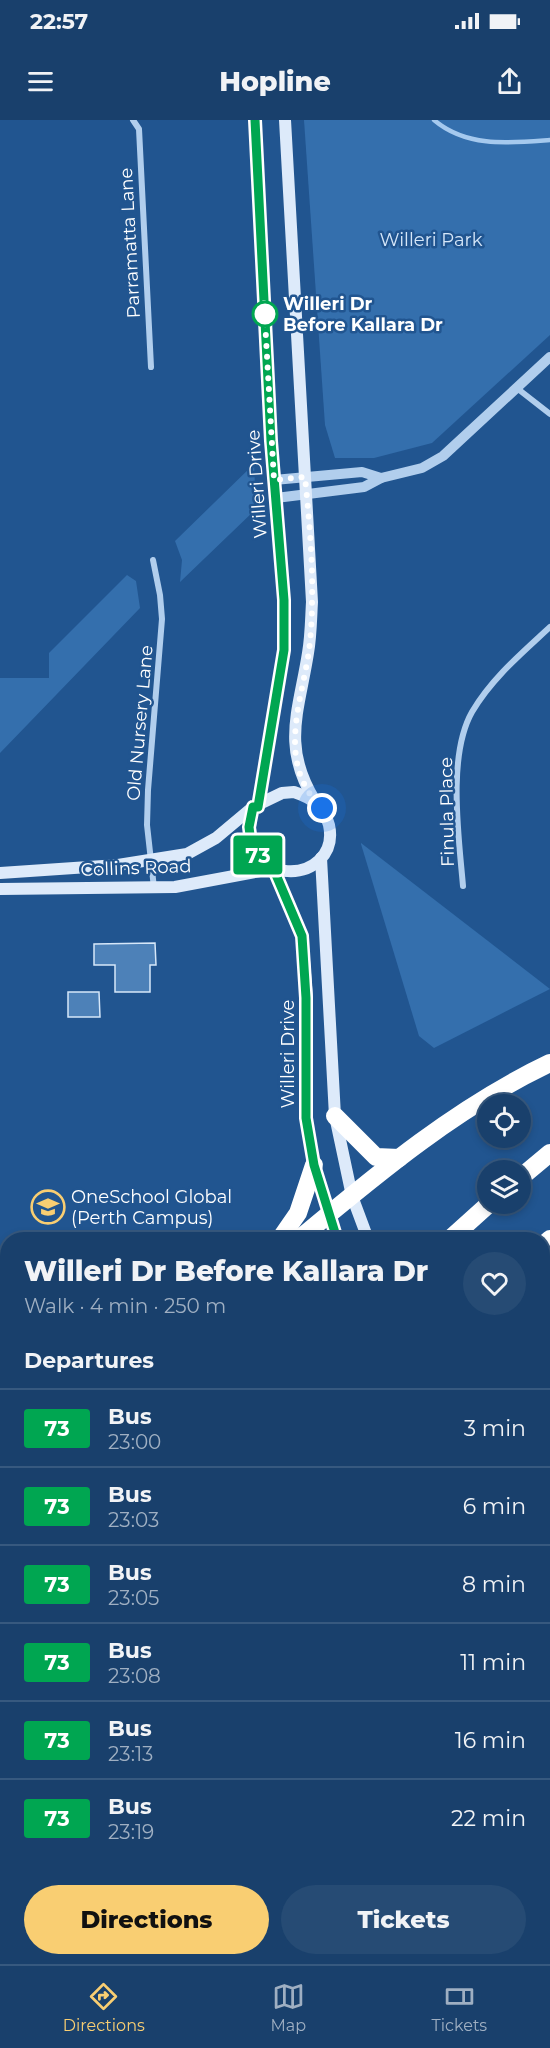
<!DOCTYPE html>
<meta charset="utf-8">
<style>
:root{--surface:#19406c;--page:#264b74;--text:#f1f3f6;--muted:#9fafc2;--line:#37597f;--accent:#f9ce72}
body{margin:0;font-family:Montserrat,sans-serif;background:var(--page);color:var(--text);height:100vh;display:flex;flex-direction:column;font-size:22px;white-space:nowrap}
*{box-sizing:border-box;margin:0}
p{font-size:20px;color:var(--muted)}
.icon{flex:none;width:33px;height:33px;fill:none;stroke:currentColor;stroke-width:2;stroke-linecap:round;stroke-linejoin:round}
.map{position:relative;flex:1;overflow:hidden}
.details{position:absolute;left:0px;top:1112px;width:550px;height:734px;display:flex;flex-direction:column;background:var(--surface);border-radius:24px 24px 0 0;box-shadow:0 3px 9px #0003,0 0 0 2px var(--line)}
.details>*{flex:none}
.badge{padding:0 12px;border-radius:4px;font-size:21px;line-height:39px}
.controls{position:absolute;left:477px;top:974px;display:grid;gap:12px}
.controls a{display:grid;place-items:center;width:54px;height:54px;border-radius:50%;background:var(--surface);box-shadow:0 3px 9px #0003,0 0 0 2px var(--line);font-size:30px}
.you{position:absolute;width:30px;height:30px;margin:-15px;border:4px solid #fff;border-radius:50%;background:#1a73e8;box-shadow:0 0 0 9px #1a73e833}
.map>.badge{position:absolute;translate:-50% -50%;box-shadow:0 0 0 3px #fff}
h2{padding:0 24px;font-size:22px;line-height:54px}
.round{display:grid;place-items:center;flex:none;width:63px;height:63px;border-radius:32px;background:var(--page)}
.head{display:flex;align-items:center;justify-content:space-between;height:102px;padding:0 24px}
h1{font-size:28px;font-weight:800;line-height:45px}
.cta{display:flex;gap:12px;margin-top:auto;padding:12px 24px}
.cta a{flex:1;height:69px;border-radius:36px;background:var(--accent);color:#111;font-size:24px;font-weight:800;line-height:69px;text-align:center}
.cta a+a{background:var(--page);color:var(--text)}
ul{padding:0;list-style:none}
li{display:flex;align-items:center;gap:18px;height:78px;padding:0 24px;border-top:2px solid var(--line)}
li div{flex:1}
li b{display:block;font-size:22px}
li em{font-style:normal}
li .badge{min-width:66px;font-weight:700;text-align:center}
.status{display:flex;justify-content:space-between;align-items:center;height:42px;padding:0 30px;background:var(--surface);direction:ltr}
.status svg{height:16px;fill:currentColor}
header{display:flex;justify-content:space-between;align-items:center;height:78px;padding:0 24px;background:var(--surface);font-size:27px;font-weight:800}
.tabs{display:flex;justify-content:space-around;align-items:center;height:84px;border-top:2px solid var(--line);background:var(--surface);font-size:16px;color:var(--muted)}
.tabs a{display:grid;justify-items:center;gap:3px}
.tabs .on{color:var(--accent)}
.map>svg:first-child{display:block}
.green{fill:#346fad}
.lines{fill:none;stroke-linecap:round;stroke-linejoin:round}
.stream{stroke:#a5c9ee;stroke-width:4.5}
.building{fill:#4d81b8;stroke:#d6e7f9;stroke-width:1.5}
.minor{stroke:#b1ceed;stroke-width:6}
.tertiary{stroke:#b1ceed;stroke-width:10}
.secondary{stroke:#ddeafa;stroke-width:12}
.motorway{stroke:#fff;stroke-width:18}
.line-casing{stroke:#fff;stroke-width:14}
.line{stroke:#00a651;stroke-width:9}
.walk{stroke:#fff;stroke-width:6;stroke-dasharray:0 10.8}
.stop-dot{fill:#fff;stroke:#00a651;stroke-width:3}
.labels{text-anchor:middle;stroke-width:5;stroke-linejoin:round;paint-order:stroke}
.park-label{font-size:18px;fill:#d6e7f9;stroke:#215590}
.street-label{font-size:18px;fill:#fff;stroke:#215590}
.stop-label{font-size:18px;font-weight:bold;fill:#fff;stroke:#215590;text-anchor:start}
.poi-label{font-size:18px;fill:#fff;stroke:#215590;text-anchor:start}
</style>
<div class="status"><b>22:57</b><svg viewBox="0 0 49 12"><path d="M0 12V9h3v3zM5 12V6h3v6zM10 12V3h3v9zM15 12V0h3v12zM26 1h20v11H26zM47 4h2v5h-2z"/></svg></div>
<header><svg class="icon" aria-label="menu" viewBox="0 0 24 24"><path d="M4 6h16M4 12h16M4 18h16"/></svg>Hopline<svg class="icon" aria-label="share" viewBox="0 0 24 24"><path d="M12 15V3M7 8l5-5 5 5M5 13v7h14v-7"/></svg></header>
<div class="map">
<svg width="550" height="1844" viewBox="0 0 550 1844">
<rect width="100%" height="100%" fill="#215590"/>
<g class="green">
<path d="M 304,0 L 550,0 L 550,215 L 432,323 L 374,338 L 335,338 L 325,305 Z"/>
<path d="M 254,344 L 256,389 L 180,462 L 182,440 L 175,421 Z"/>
<path d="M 127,455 L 136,461 L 140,488 L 0,633 L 0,558 L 49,558 L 49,533 Z"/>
<path d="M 361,724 L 361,723 L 550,869 L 434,928 L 419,916 Z"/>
</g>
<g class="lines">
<path class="stream" d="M 434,0 C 467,28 510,23 550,20"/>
</g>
<g class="building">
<path d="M 155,823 L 156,845 L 150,845 L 150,872 L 115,872 L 115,845 L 94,845 L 94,824 Z"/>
<path d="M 68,872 L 99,872 L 100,897 L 68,897 Z"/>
</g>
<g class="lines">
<g class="minor">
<path d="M 133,0 L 139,9 L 151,247"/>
<path d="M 518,269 L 550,294"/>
<path d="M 153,440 L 160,475 L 162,499 L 148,670 L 147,705 L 154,768"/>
<path d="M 463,766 C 459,718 447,636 472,592 C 492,558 522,533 550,507"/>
<path d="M 0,1732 L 8,1725"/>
<path d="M 0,1795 L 8,1803"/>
<path d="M 39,1838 L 45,1844"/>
</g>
<g class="tertiary">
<path d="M 274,360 L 362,352 L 381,358"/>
<path d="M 276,378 L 364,367 L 381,358 L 422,348 L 443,336 L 550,237"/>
</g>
<g class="secondary">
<path d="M 255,0 L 271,321 L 284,480 L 284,530 L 258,687"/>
<path d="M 285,0 L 312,482 C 311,498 311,516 308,533 C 299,591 281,626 315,681"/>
<path d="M 294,672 C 312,678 324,686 329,705 C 342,766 231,773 253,687 L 282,673 Z"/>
<path d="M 321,738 L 335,996 L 352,1076 L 368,1119"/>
<path d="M 274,750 L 302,816 L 307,878 L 306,998 L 314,1045 L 337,1119"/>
<path d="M 0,753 L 118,745 L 187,734 L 216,718 L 253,687"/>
<path d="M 0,769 L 175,767 L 271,749"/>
<path d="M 543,1599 L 550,1612"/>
<path d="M 543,1644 L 550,1657"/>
</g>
<g class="motorway">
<path d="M 335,996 L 376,1037 L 399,1038"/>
<path d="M 520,1058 L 550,1033"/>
<path d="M 280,1119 L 298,1093 L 314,1045"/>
<path d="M 299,1119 C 377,1054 457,987 550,943"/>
<path d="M 450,1119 L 490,1083"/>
<path d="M 543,1125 L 550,1119"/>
<path d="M 543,1265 L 550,1257"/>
<path d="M 0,1465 L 8,1456"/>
<path d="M 0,1519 L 8,1512"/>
<path d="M 0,1623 L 8,1616"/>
<path d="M 0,1657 L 8,1651"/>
</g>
</g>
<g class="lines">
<defs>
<path id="line" d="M 255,0 L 271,321 L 284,480 L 284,530 L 258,687 L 253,687 L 249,707 L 251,723 L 261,740 L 274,750 L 302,816 L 306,878 L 306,998 L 314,1045 L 337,1119"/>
</defs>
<use href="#line" class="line-casing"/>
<use href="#line" class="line"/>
<path class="walk" d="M 265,194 L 264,183 L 274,360 L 305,357 C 309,398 313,440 312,481 C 312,497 311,515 309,531 C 301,584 276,644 322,688"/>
</g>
<defs>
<symbol id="school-ring" viewBox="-11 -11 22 22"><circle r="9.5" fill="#215590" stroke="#f9ce72" stroke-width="1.5"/><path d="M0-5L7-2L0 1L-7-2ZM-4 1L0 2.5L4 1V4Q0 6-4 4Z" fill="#f9ce72"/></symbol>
</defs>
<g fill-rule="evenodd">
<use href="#school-ring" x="29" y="1068" width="38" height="38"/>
</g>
<circle class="stop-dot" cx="265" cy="194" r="12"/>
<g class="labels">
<g class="park-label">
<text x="431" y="126">Willeri Park</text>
</g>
<g class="street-label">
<text transform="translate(130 123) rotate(-93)" y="6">Parramatta Lane</text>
<text transform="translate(257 364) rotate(-94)" y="6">Willeri Drive</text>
<text transform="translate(140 603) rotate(-85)" y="6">Old Nursery Lane</text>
<text transform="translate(447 692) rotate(-91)" y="6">Finula Place</text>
<text transform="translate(136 748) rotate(-2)" y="6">Collins Road</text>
<text transform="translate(288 934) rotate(-90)" y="6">Willeri Drive</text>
</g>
<g class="stop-label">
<text x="283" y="190">Willeri Dr<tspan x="283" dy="21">Before Kallara Dr</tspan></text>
</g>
<g class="poi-label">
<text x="71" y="1083">OneSchool Global<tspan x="71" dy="21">(Perth Campus)</tspan></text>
</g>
</g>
</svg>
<div class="controls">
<a><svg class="icon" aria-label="locate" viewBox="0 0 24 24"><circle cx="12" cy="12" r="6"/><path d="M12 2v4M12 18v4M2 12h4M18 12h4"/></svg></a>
<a><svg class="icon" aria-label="layers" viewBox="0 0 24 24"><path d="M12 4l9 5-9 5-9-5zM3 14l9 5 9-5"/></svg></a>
</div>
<div class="you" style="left:322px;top:688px"></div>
<b class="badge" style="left:258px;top:735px;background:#00a651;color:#fff">73</b>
<section class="details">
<div class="head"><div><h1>Willeri Dr Before Kallara Dr</h1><p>Walk · 4 min · 250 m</p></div><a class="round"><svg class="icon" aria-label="heart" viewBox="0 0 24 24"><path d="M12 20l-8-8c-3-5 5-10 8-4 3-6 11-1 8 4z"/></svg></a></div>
<h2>Departures</h2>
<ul>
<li><span class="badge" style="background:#00a651;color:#fff">73</span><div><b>Bus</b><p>23:00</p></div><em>3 min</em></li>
<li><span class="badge" style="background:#00a651;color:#fff">73</span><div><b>Bus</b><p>23:03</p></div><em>6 min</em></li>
<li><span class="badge" style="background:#00a651;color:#fff">73</span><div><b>Bus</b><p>23:05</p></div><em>8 min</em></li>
<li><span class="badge" style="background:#00a651;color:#fff">73</span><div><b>Bus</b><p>23:08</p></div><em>11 min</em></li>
<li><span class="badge" style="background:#00a651;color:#fff">73</span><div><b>Bus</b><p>23:13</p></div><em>16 min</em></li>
<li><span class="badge" style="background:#00a651;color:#fff">73</span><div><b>Bus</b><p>23:19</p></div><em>22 min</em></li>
</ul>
<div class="cta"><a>Directions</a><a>Tickets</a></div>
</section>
</div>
<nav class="tabs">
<a class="on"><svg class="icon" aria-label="directions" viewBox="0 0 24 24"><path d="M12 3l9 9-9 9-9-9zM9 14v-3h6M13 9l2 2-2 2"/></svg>Directions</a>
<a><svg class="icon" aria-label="map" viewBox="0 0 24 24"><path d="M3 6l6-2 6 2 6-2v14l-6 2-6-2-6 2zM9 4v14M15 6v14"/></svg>Map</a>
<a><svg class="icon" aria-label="tickets" viewBox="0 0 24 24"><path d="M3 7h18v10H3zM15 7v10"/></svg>Tickets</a>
</nav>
